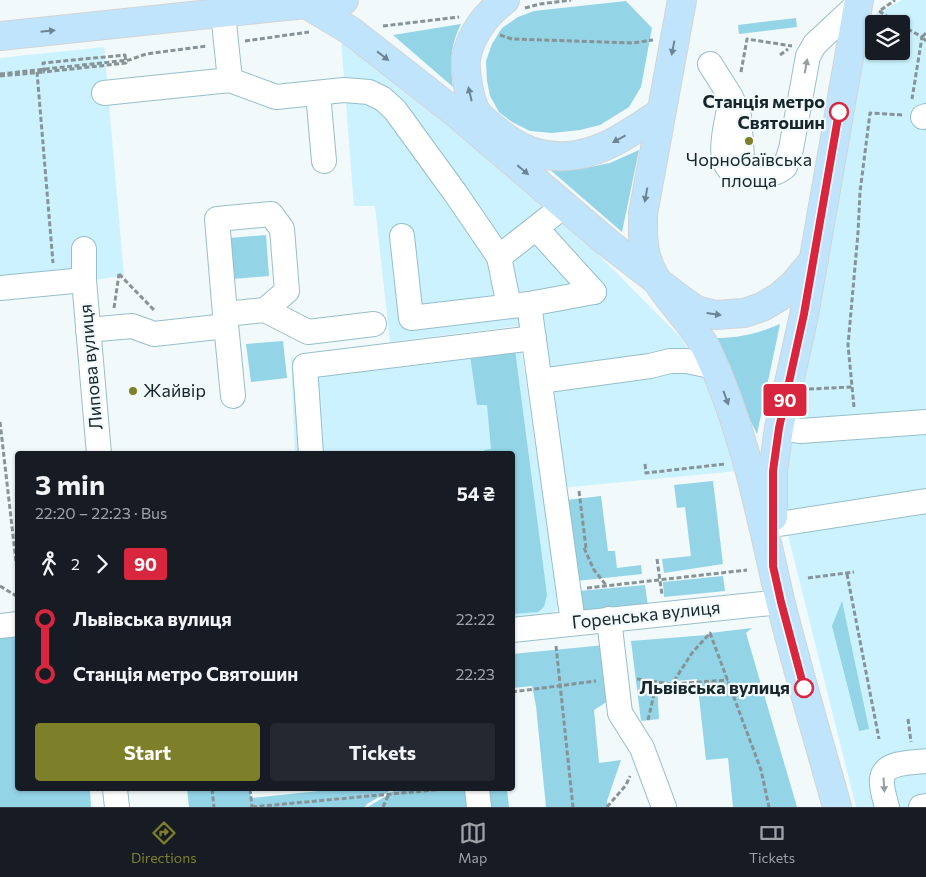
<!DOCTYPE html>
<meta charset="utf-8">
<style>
:root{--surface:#171b24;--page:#242831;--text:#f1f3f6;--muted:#9ea1a6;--line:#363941;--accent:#7e8029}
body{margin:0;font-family:Commissioner,sans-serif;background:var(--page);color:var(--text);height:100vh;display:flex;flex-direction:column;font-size:19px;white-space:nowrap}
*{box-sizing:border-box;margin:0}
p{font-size:16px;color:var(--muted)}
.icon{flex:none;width:28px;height:28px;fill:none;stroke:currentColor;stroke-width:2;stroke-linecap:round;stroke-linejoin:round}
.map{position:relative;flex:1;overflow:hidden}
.drawer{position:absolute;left:15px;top:451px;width:500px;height:340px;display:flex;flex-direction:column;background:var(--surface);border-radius:5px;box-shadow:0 1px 4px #0004}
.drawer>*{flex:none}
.badge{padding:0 10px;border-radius:4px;font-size:18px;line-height:32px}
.tools{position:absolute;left:865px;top:15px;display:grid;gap:10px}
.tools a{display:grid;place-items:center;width:45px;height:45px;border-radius:5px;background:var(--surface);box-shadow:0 1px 4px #0004;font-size:25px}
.map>.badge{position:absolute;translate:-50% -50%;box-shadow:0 0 0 2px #fff}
.legs{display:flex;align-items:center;gap:8px;height:55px;padding:0 20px;font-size:16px}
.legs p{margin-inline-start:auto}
.headline{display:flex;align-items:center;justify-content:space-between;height:85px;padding:0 20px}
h1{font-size:28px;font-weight:700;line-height:38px}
.cta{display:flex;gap:10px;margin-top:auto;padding:10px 20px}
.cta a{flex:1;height:58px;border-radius:5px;background:var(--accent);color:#fff;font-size:20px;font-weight:700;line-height:58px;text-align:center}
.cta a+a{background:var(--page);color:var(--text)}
ul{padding:0 20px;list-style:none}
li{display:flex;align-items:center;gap:18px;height:55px;font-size:19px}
li i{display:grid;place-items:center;width:8px;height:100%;margin:0 6px;background:currentColor}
li i::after{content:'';width:12px;height:12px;margin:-6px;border:4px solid;border-radius:50%;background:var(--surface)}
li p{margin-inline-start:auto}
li:first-child i{background:linear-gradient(#0000 50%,currentColor 0)}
li:last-child i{background:linear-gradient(currentColor 50%,#0000 0)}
.dock{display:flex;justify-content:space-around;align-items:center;height:70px;border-top:1px solid var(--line);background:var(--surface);font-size:14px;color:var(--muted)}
.dock a{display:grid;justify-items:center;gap:2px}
.dock .current{color:var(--accent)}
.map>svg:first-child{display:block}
.built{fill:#cbf2fe;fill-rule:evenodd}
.green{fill:#93d4e7}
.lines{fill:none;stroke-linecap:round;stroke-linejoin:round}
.minor-casing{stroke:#97beca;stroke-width:26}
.major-casing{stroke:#d1d4d5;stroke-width:30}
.path{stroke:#879396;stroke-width:3;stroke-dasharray:5 2.5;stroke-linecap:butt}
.minor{stroke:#fff;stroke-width:24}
.major{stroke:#c1e4fd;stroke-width:28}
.oneway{fill:#6c8594}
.oneway2{fill:#979da0}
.line-1-casing{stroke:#fff;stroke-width:11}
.line-1{stroke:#d7263d;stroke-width:8}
.stop-1-dot{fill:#fff;stroke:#d7263d;stroke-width:2.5}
.poi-dot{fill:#7e8029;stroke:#f1f9fb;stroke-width:2}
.labels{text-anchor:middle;stroke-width:4.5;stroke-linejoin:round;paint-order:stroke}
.stop-label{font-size:18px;font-weight:bold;fill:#17262b;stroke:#f1f9fb;text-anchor:end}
.poi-label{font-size:18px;fill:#17262b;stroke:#f1f9fb}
.street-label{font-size:18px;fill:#17262b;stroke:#f1f9fb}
</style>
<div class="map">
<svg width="926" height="807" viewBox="0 0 926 807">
<rect width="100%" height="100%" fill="#f1f9fb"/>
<g class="built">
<path d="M 902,0 L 926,0 L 926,807 L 856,807 L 789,539 L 783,473 L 863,22 ZM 874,24 L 901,24 L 901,51 L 874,51 Z"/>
<path d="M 341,39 L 486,146 L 585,241 L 681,338 L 702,371 L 716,403 L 738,471 L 560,488 L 536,332 L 517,326 L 390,342 L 375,206 L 354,206 Z"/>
<path d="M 104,47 L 124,276 L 0,292 L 0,58 Z"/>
<path d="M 519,333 L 558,601 L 557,609 L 550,617 L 513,626 L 512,454 L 295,454 L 291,358 L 391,346 Z"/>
</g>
<g class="green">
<path d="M 626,1 L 652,28 L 641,87 L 629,107 L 600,125 L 580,130 L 552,133 L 530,131 L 512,122 L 499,112 L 490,96 L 487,81 L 486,61 L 492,44 L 502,28 L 518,17 L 534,11 Z"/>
<path d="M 796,18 L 797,27 L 739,34 L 738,25 Z"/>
<path d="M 461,24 C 450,46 450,64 453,87 L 393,35 Z"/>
<path d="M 639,150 L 622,232 L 547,167 L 585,168 L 610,163 Z"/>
<path d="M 266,235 L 269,276 L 233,279 L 229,238 Z"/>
<path d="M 780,324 L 757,434 L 709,338 C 738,338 754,335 780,324 Z"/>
<path d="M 283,341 L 287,378 L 251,382 L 246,344 Z"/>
<path d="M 515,350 L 547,595 L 544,607 L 538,612 L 513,614 L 512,454 L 485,454 L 484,450 L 491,449 L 487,405 L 477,405 L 470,355 Z"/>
<path d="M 713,481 L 723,564 L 664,573 L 662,559 L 691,556 L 685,507 L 677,508 L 674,485 Z"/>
<path d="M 601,496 L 608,551 L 615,551 L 617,568 L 641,565 L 642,574 L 576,581 L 567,500 Z"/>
<path d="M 723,576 L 725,591 L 664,597 L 663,582 Z"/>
<path d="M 645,585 L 648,607 L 581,612 L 579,591 Z"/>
<path d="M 842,601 L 869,729 L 859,731 L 832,626 Z"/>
<path d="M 752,628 L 746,633 L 797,807 L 733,807 L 728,758 L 706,760 L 697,679 L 657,683 L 659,719 L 641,721 L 631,641 L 707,635 L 710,633 Z"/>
<path d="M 17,632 L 18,789 L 90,789 L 91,807 L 0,807 L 0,634 Z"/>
<path d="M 605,645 L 611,699 L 594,710 L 599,763 L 621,760 L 607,801 L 608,807 L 546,807 L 536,706 L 532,686 L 513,688 L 512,654 Z"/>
<path d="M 187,789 L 250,789 L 251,798 L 339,789 L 393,789 L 367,804 L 365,807 L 189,807 Z"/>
<path d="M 397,789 L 507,789 L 509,807 L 368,807 Z"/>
</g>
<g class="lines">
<defs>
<g id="minor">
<path d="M 223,13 L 230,80"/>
<path d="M 710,64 L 731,97 L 739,116 L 742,157 L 748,169 L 757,176 L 777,172 L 785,167 L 791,149 L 808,56 L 815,44 L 858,4"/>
<path d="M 104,93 L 230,80 L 276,97 L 344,90 L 369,92 L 383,99 L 395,110 L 456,194 L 499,257 L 509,306"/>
<path d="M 318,93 L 324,161"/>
<path d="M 729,109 C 726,127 714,166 737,174 C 743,176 751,175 757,176"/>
<path d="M 923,117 L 926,116"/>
<path d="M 536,228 L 594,292"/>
<path d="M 402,236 L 411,318 L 529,304 L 594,292"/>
<path d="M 84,249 L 84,280 L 99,454"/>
<path d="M 499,257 L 565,205"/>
<path d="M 0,288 L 84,280"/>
<path d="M 529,304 L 573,623"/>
<path d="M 265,310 L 308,332 L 374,324"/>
<path d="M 225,314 L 265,310 L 287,291 L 282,229 L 271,214 L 217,219 L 225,314 L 233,396"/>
<path d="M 88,330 L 132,326 L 154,334 L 226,326"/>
<path d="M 540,381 L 650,366 L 670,361 L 687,361 L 715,367"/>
<path d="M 779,428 L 801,431 L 926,422"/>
<path d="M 311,454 L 305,366 L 534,338"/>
<path d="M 773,525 L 926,501"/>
<path d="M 609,619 L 620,713 L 642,748 L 664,807"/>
<path d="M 0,626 L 18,624"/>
<path d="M 512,630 L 781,602"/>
<path d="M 115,789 L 117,807"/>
<path d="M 477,789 L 479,807"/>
<path d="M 887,807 C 885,799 881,788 882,779 C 884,761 913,763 926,761"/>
<path d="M 921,807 L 926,806"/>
</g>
<g id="major">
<path d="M 505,0 C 486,14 470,35 466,59 C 465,68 467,77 468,86 C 470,95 472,107 478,114 C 481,119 488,123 492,127 C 518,149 541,160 576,155 C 608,150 634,130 660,113"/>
<path d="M 682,0 L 643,214 C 643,230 642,245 647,259 C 658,294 691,318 707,350 C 745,430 760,514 780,600 C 797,669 818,738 837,807"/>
<path d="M 306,4 L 351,31 L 457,114 L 608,243 L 679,298 L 696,310 L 715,315 L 744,313 L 762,307 L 779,297 L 793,285 L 814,260"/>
<path d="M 0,36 L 344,0"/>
<path d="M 773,517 L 773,471 L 779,428 L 804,315 L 859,0"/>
</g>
</defs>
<use href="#minor" class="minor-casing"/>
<use href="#major" class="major-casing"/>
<g class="path">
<path d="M 525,8 L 540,4 L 571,0"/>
<path d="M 881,10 L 895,0"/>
<path d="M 879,11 L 898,24"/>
<path d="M 901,25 L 922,37 L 912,99"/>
<path d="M 383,26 L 459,17"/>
<path d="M 926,33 L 922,37 L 926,41"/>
<path d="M 500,35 L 512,39 L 632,43 L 653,40"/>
<path d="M 245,41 L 309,32"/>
<path d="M 125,55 L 126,63 L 44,72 L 43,63 Z"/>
<path d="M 780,55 L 788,49"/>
<path d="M 37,72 L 53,263"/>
<path d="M 741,72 L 747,39 L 792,46"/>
<path d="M 0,74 L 129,60 L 146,54 L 207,46"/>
<path d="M 0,76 L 44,72"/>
<path d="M 119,274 L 155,311"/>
<path d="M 114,308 L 119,274"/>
<path d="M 809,389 L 852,387"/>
<path d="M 854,407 L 848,345 L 858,233 L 860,192 L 870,113 L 904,115"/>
<path d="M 0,422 L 18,579"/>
<path d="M 645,464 L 646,473 L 725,464"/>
<path d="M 579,491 L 586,548"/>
<path d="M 584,548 L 594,570 L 606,585"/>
<path d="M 657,559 L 662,595"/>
<path d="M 847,574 L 879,739"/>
<path d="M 808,578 L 854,572"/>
<path d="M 0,586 L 18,597"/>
<path d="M 587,588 L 747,570"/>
<path d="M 556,646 L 573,807"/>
<path d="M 637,679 L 672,684 L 728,680"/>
<path d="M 512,692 L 596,681"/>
<path d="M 908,719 L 911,742"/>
<path d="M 648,720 L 655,690 L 672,684 L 692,653 L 710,633 L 761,770 L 769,807"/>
<path d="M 212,789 L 214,807"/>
<path d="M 250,789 L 252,807"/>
<path d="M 252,807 L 445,789"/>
<path d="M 383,807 L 389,794"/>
<path d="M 607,807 L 626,785 L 630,776"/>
</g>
<use href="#minor" class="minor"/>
<use href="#major" class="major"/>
</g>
<defs><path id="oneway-solid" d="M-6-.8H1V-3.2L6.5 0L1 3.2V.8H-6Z" transform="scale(1.25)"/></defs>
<g class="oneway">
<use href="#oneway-solid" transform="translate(48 31) rotate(-6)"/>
<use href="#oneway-solid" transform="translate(673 48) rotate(101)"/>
<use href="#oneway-solid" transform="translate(383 56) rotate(38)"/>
<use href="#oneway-solid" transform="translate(470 94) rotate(-103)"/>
<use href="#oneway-solid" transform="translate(619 139) rotate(151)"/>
<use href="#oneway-solid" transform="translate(523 170) rotate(40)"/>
<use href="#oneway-solid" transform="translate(646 195) rotate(100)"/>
<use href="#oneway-solid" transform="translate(714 314) rotate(8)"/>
<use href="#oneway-solid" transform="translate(726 398) rotate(70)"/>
</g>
<g class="oneway2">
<use href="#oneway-solid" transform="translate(806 66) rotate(-80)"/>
<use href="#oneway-solid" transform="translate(884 785) rotate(86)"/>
</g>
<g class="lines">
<defs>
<path id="line-1" d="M 804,688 L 781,602 L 773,566 L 773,471 L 779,428 L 804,314 L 839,112"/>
</defs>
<use href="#line-1" class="line-1-casing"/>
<use href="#line-1" class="line-1"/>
</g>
<g class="stop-1-dot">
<circle cx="839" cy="112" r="9"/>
<circle cx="804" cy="688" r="9"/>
</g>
<g class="poi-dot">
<circle cx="749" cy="141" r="5"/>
<circle cx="133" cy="391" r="5"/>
</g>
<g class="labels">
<g class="stop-label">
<text x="825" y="108">Станція метро<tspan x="825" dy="21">Святошин</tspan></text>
<text x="790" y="694">Львівська вулиця</text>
</g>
<g class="poi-label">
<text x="749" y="166">Чорнобаївська<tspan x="749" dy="21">площа</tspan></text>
<text x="143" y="397" text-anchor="start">Жайвір</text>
</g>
<g class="street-label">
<text transform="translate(91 367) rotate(-95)" y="6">Липова вулиця</text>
<text transform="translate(646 615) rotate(-6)" y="6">Горенська вулиця</text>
</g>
</g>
</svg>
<div class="tools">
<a><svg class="icon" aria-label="layers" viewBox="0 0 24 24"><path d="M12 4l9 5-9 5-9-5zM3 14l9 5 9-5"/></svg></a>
</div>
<b class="badge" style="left:785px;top:400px;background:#d7263d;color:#fff">90</b>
<section class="drawer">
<div class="headline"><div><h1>3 min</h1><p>22:20 – 22:23 · Bus</p></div><b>54 ₴</b></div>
<div class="legs"><svg class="icon" aria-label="walk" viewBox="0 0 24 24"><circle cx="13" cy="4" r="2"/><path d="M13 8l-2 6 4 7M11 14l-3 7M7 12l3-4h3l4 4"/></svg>2<svg class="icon" aria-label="forward" viewBox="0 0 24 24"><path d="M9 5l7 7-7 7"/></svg><b class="badge" style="background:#d7263d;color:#fff">90</b></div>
<ul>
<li><i style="color:#d7263d"></i><b>Львівська вулиця</b><p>22:22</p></li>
<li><i style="color:#d7263d"></i><b>Станція метро Святошин</b><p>22:23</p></li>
</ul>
<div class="cta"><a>Start</a><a>Tickets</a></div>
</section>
</div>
<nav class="dock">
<a class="current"><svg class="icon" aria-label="directions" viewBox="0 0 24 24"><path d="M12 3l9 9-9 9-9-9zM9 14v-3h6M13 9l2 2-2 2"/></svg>Directions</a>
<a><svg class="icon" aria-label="map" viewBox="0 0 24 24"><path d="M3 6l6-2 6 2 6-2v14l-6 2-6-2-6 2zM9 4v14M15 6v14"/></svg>Map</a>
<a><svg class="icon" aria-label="tickets" viewBox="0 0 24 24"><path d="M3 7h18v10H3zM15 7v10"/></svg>Tickets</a>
</nav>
